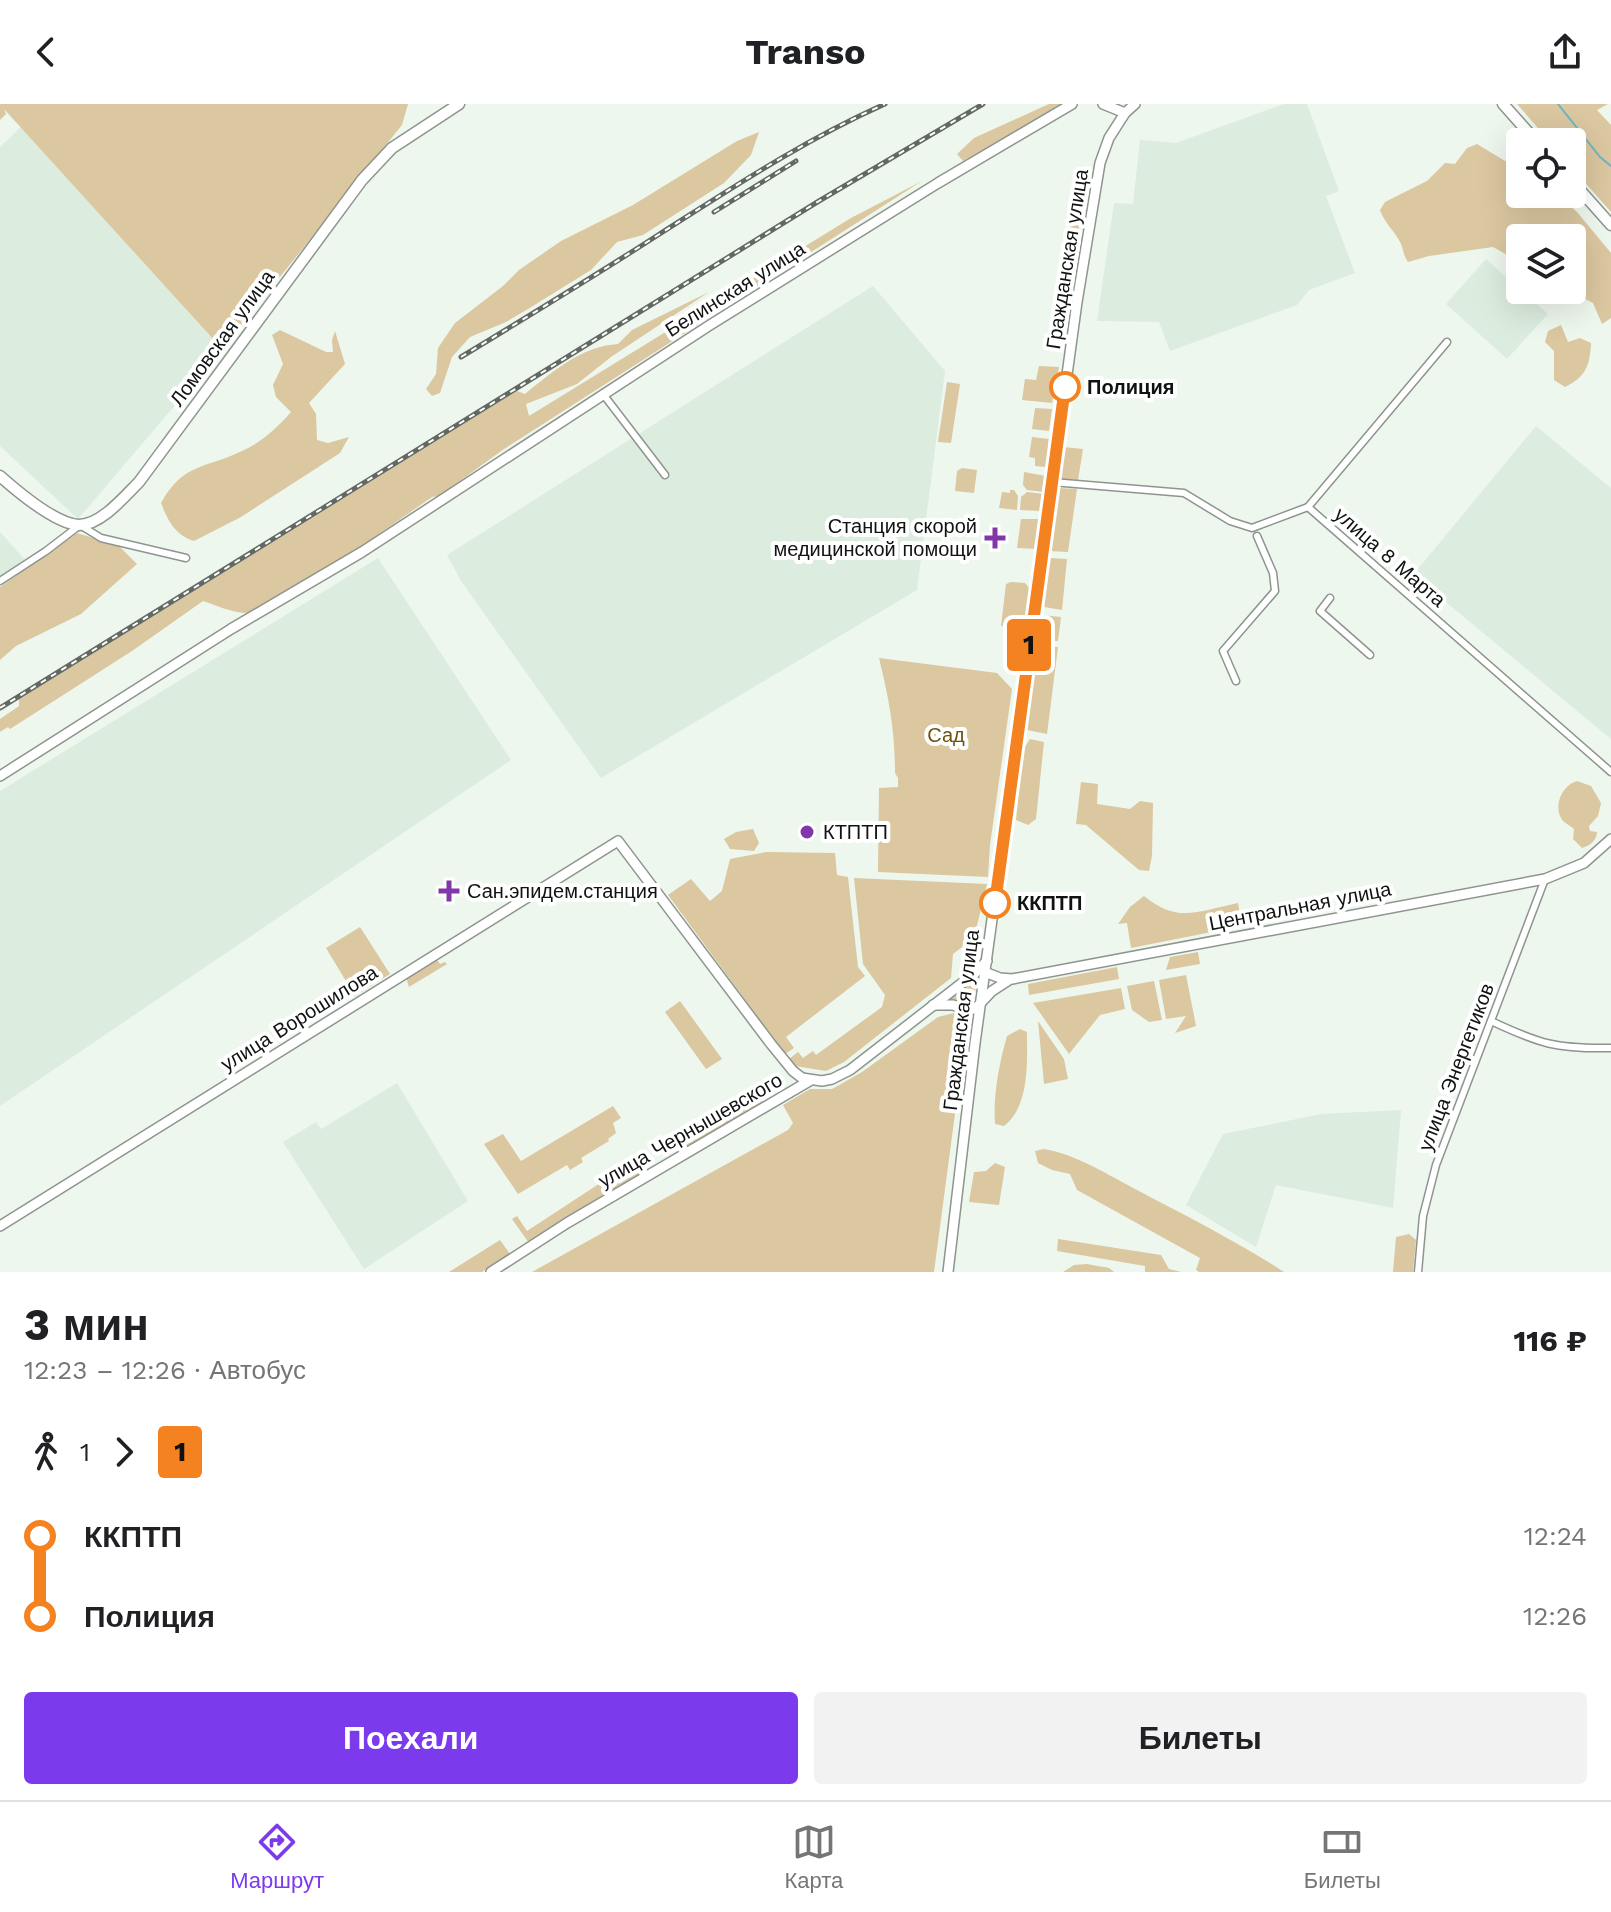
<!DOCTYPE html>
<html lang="ru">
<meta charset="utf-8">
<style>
:root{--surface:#fff;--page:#f2f2f2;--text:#202124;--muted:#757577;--line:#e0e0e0;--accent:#7c3aed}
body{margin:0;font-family:"Work Sans",sans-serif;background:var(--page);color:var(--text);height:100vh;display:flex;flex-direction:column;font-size:30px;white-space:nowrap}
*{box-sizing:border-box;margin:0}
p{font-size:26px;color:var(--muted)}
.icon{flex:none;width:44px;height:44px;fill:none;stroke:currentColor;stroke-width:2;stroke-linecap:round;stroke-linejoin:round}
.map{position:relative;height:1168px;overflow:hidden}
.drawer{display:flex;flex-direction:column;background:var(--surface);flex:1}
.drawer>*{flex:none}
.badge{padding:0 16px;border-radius:6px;font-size:28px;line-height:52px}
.fabs{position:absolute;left:1506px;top:24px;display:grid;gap:16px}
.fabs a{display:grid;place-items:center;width:80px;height:80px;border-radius:8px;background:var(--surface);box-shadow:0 8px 32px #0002;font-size:40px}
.map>.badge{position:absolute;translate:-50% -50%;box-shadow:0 0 0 4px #fff}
.legs{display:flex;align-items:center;gap:12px;height:88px;padding:0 24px;font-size:26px}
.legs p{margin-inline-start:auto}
.head{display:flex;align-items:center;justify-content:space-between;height:136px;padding:0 24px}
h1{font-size:44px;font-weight:700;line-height:60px}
.action{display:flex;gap:16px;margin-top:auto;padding:16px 24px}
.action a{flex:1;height:92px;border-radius:8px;background:var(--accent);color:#fff;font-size:32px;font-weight:700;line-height:92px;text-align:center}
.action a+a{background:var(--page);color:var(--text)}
ul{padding:0 24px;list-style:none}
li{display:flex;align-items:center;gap:28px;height:80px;font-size:30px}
li i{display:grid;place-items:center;width:12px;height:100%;margin:0 10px;background:currentColor}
li i::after{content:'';width:20px;height:20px;margin:-10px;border:6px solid;border-radius:50%;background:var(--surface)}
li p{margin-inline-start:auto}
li:first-child i{background:linear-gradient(#0000 50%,currentColor 0)}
li:last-child i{background:linear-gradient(currentColor 50%,#0000 0)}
header{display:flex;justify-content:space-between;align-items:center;height:104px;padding:0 24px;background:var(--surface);font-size:36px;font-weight:700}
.tab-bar{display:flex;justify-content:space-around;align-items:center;height:112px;border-top:2px solid var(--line);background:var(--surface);font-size:22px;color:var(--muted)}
.tab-bar a{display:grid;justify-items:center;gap:4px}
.tab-bar .on{color:var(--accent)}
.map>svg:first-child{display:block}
.built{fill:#dcecde}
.green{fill:#dbc7a0}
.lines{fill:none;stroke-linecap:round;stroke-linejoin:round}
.stream{stroke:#69b6c6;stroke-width:2}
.street-casing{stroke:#8d958e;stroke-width:9}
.secondary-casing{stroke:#8d958e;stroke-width:12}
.primary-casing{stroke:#8d958e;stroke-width:13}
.street{stroke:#fff;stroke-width:6}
.secondary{stroke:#fff;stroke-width:9}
.primary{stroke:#fff;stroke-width:10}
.rail-casing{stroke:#636863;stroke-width:5}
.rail{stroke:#fff;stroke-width:2;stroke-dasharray:6;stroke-linecap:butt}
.line-1-casing{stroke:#fff;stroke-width:18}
.line-1{stroke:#f58220;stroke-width:12}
.stop-1-dot{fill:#fff;stroke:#f58220;stroke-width:4}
.poi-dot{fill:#8137a9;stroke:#fff;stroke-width:3}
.labels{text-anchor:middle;stroke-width:8;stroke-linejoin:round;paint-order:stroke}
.street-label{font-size:20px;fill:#101311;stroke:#fff}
.stop-label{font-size:20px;font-weight:bold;fill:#101311;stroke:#fff;text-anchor:start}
.poi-label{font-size:20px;fill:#101311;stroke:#fff;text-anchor:start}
.park-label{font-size:20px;fill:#6f5210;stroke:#fff}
</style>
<header><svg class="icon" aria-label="back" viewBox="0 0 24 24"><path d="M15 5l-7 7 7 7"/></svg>Transo<svg class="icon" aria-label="share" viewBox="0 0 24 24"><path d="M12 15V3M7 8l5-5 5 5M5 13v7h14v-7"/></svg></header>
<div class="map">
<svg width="1611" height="1168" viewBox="0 0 1611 1168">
<rect width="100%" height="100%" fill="#eef7ee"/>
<g class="built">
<path d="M 1284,0 L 1307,0 L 1339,87 L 1326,92 L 1355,169 L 1309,186 L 1297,201 L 1170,247 L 1159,218 L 1097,217 L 1114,99 L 1133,100 L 1140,36 L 1176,39 Z"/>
<path d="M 21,23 L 222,246 L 78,415 L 0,342 L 0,43 Z"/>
<path d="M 1486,155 L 1548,210 L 1507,255 L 1446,200 Z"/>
<path d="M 873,182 L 945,267 L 917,486 L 601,674 L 461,477 L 447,451 Z"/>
<path d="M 1536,322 L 1611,384 L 1611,635 L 1413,471 Z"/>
<path d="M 0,428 L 26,457 L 0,474 Z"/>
<path d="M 378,454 L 511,656 L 0,1002 L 0,687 Z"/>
<path d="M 397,979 L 468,1097 L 364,1165 L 283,1038 L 316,1018 L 321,1025 Z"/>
<path d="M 1401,1006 L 1393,1104 L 1276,1081 L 1256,1143 L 1186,1101 L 1223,1030 L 1321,1010 Z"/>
</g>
<g class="green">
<path d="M 0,0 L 408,0 L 402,21 L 222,245 L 4,5 L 6,10 L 0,16 Z"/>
<path d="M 1049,0 L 1063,0 L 963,57 L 957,50 L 974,34 Z"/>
<path d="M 1517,0 L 1608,0 L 1597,6 L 1611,21 L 1611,108 L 1572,64 L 1572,38 L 1550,38 Z"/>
<path d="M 759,28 L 751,51 L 724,79 L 643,131 L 617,138 L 591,166 L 528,205 L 506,218 L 470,233 L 452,253 L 440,289 L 432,292 L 426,285 L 436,270 L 438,244 L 455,219 L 503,182 L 519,166 L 561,137 L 633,101 L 737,37 Z"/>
<path d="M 1477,40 L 1520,66 L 1520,90 L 1557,90 L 1577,108 L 1611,149 L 1611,214 L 1602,220 L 1593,199 L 1583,194 L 1572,181 L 1572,134 L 1520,134 L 1520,158 L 1493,143 L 1429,152 L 1408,158 C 1403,151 1404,147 1401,140 C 1396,128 1384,119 1380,106 L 1385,98 L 1427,77 L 1445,59 L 1455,60 L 1467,44 Z"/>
<path d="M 922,77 L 504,345 L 439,392 L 432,393 C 404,412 268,511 244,509 C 231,508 215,501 203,497 L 132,547 L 10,625 L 8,623 L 0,628 L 0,615 L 19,602 L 19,595 L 517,287 L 525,290 C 552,268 582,242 618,240 L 632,226 L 709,188 L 611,253 L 577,280 L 526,300 L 529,312 L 851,114 Z"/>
<path d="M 1081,87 L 1084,90 L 1076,146 L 1069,151 L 1064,146 L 1072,91 L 1074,88 Z"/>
<path d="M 1561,221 L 1568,238 L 1580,234 L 1591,239 C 1590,261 1586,273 1565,283 L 1554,276 L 1554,247 L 1545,238 L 1548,227 Z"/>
<path d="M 280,226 L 326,248 L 333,248 L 332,236 L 335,227 L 345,260 L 309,299 L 316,310 L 317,336 L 328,339 L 349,333 L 340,349 L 241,413 L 194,437 C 175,431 168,417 161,399 C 184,358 205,365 242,347 C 262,338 277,324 291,308 L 276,293 L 273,281 L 283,260 L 272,231 Z"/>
<path d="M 1039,262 L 1059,263 L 1052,299 L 1022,296 L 1025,275 L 1036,276 Z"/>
<path d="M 947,278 L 960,280 L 951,339 L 938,338 Z"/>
<path d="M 1035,304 L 1052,305 L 1049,327 L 1032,325 Z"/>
<path d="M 1032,333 L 1049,335 L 1046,363 L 1035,362 L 1035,354 L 1029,353 Z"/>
<path d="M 1063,343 L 1083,345 L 1078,376 L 1059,375 Z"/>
<path d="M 962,364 L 977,366 L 974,389 L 955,387 L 957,367 Z"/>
<path d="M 1024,368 L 1046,372 L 1044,388 L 1027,386 L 1023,381 Z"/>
<path d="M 1058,384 L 1077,385 L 1068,448 L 1048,447 Z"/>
<path d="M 1010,386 L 1014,386 L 1018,392 L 1017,406 L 999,404 L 1002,388 L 1010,389 Z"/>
<path d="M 1027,388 L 1044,390 L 1041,407 L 1020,406 L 1021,393 Z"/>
<path d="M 1021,415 L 1042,415 L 1037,445 L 1017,444 Z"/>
<path d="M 77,429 L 119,442 L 137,460 L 81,510 L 16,542 L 0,556 L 0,483 Z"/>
<path d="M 1050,454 L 1067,455 L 1062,506 L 1044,503 Z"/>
<path d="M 1011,478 L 1025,479 L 1030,485 L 1025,518 L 1019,524 L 1001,522 L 1006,480 Z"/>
<path d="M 1041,511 L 1061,513 L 1058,537 L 1038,535 Z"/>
<path d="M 1037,542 L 1058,543 L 1047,630 L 1027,626 Z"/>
<path d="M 879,554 L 997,569 L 1012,585 L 990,741 L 988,773 L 878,768 L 879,684 L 898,683 L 898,674 L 895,669 C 895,627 889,595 879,554 Z"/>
<path d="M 1030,635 L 1044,638 L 1036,715 L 1028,721 L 1016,716 L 1023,646 Z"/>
<path d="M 1577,677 L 1591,682 L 1601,699 L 1598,712 L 1589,722 L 1590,727 L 1597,728 C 1596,737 1591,741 1582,744 L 1573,735 L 1574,725 C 1573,724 1564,718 1563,717 C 1552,703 1562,681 1577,677 Z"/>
<path d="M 1081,678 L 1098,680 L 1097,700 L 1130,705 L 1140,697 L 1153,699 L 1152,752 L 1149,767 L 1139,766 L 1086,721 L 1076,720 Z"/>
<path d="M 753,725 L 759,739 L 754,747 L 730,745 L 724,735 L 736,728 Z"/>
<path d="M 766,748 L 835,749 L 837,771 L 848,773 L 858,863 L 865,872 L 786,933 L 794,944 L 785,950 L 668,791 L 691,775 L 710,797 L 722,787 L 730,755 Z"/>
<path d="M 854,774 L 987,780 L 974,834 L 953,850 L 951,874 L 844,958 L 826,967 L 795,962 L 789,955 L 798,948 L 803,954 L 813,947 L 816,951 L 882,903 L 885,891 L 863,860 Z"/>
<path d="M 1144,792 C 1178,820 1198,807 1238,799 L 1242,822 L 1131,844 L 1127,819 L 1118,820 L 1130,803 Z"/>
<path d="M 360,823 L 390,870 L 355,892 L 326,844 Z"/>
<path d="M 1198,848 L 1200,860 L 1166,866 L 1170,853 Z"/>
<path d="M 437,856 L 440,860 L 445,858 L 447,860 L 409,883 L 406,873 Z"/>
<path d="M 1117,863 L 1119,875 L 1029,891 L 1028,880 Z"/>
<path d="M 1186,871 L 1196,922 L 1175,929 L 1186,912 L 1166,915 L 1159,876 Z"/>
<path d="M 977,875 L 973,903 L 946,896 Z"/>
<path d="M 1154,877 L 1162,916 L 1149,918 L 1132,906 L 1127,882 Z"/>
<path d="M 1121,884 L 1125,905 L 1100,911 L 1069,950 L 1033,899 Z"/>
<path d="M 680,897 L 722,955 L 706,965 L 665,908 Z"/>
<path d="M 954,909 L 966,915 L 966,927 L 934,1168 L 532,1168 L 788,1026 L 793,1019 L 783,1001 L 810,985 L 832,985 L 862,968 L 938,913 Z"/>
<path d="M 1038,917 L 1064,955 L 1068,975 L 1044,980 Z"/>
<path d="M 1020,925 L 1027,928 C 1027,958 1030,1002 1004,1022 L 995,1020 C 993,991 999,960 1007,932 Z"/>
<path d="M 755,987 L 762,998 L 682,1045 L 675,1034 Z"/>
<path d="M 613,1002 L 621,1014 L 613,1019 L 616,1029 L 608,1035 L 609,1037 L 581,1054 L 583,1058 L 570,1066 L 567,1061 L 518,1090 L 484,1040 L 503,1030 L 521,1057 Z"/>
<path d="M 1044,1045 C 1078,1051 1108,1071 1139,1087 C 1188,1113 1238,1138 1284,1168 L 1199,1168 L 1196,1166 L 1200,1154 L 1077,1086 L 1070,1070 L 1052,1066 L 1038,1059 L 1035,1047 Z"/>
<path d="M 637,1055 L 646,1068 L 529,1139 L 512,1115 L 517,1112 L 527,1127 Z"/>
<path d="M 995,1059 L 1005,1063 L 999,1101 L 969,1098 L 974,1068 L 986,1067 Z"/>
<path d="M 1409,1130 L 1416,1136 L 1413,1168 L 1393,1168 L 1396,1133 Z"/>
<path d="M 1058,1135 L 1161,1151 L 1169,1165 L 1181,1168 L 1145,1168 L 1145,1162 L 1057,1147 Z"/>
<path d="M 500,1136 L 510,1150 L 482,1168 L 449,1168 Z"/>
<path d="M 1087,1160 L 1109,1164 L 1114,1168 L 1063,1168 L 1074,1161 Z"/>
</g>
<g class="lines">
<path class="stream" d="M 1558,0 L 1600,53 L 1611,62"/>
<defs>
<g id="street">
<path d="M 1447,238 L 1308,403 L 1611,668"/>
<path d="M 603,290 L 665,371"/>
<path d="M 1052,378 L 1184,389 L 1230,417 L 1252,424 L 1308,403"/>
<path d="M 0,477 L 46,447 L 80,421 L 101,434 L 186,454"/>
<path d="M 1330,494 L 1320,507 L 1370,551"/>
<path d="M 1236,577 L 1223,547 L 1275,487 L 1273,469 L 1257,432"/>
<path d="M 1491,917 C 1540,940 1556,945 1611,944"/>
<path d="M 1418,1168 L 1423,1112 L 1436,1061 L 1545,775"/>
</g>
<g id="secondary">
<path d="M 1103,0 L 1125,9"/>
<path d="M 0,672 L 231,525 L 362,448 L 710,221 L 938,79 L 1072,0"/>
<path d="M 982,867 L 1000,874 L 1012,875 L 1545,775 L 1584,759 L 1611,735"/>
<path d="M 933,901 L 953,901 L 969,907"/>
<path d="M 966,905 L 975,905 L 992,887 L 1009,876"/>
<path d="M 0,1122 L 618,737 L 771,940 L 793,967 L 802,974 L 822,977 L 832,975 L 850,966 L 975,869 L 987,857"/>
<path d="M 491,1168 L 567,1119 L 811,976"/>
<path d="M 948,1168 L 975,939 L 1077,198 L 1100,59 L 1109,34 L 1125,9 L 1135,0"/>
</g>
<g id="primary">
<path d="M 1503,0 L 1537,38"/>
<path d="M 1572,77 L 1611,121"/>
<path d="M 0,372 C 17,387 56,420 79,421 C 101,421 125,392 139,378 L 362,76 L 392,44 L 459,0"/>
</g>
</defs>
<use href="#street" class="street-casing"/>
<use href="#secondary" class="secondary-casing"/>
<use href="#primary" class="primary-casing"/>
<use href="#street" class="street"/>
<use href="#secondary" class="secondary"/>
<use href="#primary" class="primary"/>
<defs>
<g id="rail">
<path d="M 714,108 L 796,57"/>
<path d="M 461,253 C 527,213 593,173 658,131 C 732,84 804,36 885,0"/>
<path d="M 0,604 L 819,97 L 983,0"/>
</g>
</defs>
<use href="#rail" class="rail-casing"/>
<use href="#rail" class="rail"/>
</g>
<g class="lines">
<defs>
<path id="line-1" d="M 995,799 L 1065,283"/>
</defs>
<use href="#line-1" class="line-1-casing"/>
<use href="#line-1" class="line-1"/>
</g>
<g class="stop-1-dot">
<circle cx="1065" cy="283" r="14"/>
<circle cx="995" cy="799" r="14"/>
</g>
<g class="poi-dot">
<path d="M991 422h8v8h8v8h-8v8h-8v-8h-8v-8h8z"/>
<circle cx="807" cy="728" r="8"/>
<path d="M445 775h8v8h8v8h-8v8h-8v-8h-8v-8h8z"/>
</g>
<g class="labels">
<g class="street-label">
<text transform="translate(1067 155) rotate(-81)" y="7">Гражданская улица</text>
<text transform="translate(735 185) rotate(-32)" y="7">Белинская улица</text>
<text transform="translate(222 234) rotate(-54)" y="7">Ломовская улица</text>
<text transform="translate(1390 453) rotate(41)" y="7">улица 8 Марта</text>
<text transform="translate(1300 802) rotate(-11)" y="7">Центральная улица</text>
<text transform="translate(299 914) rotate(-32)" y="7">улица Ворошилова</text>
<text transform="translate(961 916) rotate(-83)" y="7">Гражданская улица</text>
<text transform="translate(1456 963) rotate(-69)" y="7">улица Энергетиков</text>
<text transform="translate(690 1026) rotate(-30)" y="7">улица Чернышевского</text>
</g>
<g class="stop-label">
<text x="1087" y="290">Полиция</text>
<text x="1017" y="806">ККПТП</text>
</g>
<g class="poi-label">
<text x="977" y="429" text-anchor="end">Станция скорой<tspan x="977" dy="23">медицинской помощи</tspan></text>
<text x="823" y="735">КТПТП</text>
<text x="467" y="794">Сан.эпидем.станция</text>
</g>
<g class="park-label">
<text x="946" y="638">Сад</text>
</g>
</g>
</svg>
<div class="fabs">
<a><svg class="icon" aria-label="locate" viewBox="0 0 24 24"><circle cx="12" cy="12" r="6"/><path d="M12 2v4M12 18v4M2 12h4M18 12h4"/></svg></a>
<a><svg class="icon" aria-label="layers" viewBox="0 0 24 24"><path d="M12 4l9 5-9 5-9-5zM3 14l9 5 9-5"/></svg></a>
</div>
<b class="badge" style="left:1029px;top:541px;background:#f58220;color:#111">1</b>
</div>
<section class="drawer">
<div class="head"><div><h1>3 мин</h1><p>12:23 – 12:26 · Автобус</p></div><b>116 ₽</b></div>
<div class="legs"><svg class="icon" aria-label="walk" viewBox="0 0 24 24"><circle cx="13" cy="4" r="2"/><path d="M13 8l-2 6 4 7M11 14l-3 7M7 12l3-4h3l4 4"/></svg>1<svg class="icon" aria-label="forward" viewBox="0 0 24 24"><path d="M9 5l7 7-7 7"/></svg><b class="badge" style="background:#f58220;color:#111">1</b></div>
<ul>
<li><i style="color:#f58220"></i><b>ККПТП</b><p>12:24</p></li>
<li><i style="color:#f58220"></i><b>Полиция</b><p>12:26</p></li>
</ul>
<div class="action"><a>Поехали</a><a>Билеты</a></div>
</section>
<nav class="tab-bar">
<a class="on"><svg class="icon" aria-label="directions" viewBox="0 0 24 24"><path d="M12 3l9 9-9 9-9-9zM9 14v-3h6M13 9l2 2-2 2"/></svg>Маршрут</a>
<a><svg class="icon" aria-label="map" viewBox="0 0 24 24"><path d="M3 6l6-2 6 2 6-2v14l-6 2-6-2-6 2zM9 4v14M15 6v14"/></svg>Карта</a>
<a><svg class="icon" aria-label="tickets" viewBox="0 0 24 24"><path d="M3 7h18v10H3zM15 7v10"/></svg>Билеты</a>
</nav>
